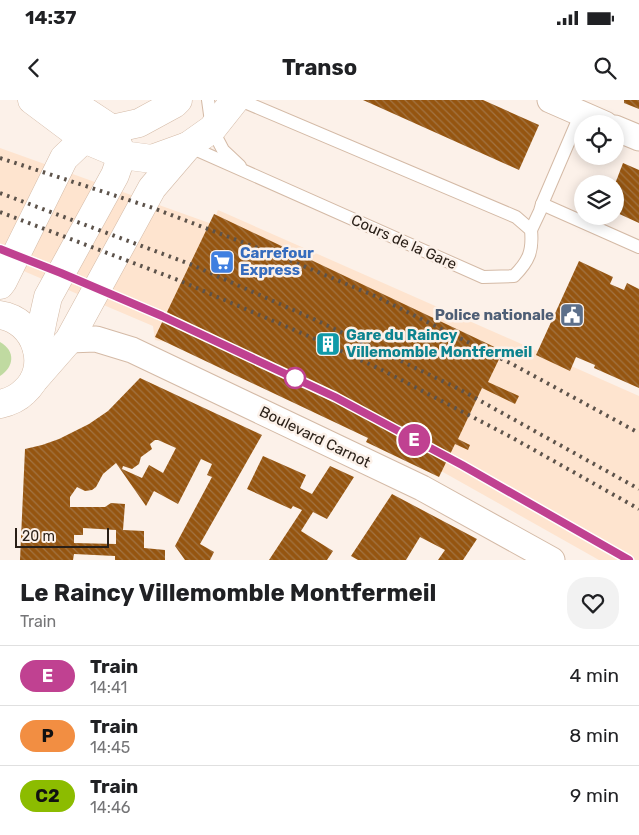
<!DOCTYPE html>
<html lang="fr">
<style>
:root{--surface:#fff;--page:#f2f2f2;--text:#202124;--muted:#757577;--line:#e0e0e0}
body{margin:0;font-family:Rubik,sans-serif;background:var(--page);color:var(--text);height:100vh;display:flex;flex-direction:column;font-size:19px;white-space:nowrap}
*{box-sizing:border-box;margin:0}
p{font-size:16px;color:var(--muted)}
.icon{flex:none;width:28px;height:28px;fill:none;stroke:currentColor;stroke-width:2;stroke-linecap:round;stroke-linejoin:round}
.map{position:relative;height:460px;overflow:hidden}
.side{display:flex;flex-direction:column;background:var(--surface);flex:1}
.side>*{flex:none}
.badge{padding:0 10px;border-radius:16px;font-size:18px;line-height:32px}
.buttons{position:absolute;left:574px;top:15px;display:grid;gap:10px}
.buttons a{display:grid;place-items:center;width:50px;height:50px;border-radius:50%;background:var(--surface);box-shadow:0 2px 12px #0003;font-size:25px}
.scale{position:absolute;left:15px;bottom:12px;width:94px;box-sizing:border-box;padding-left:5px;border:2px solid #291f17;border-top:0;font-size:14px;line-height:18px;white-space:nowrap;color:#291f17;-webkit-text-stroke:4px #fcf1e9;paint-order:stroke}
.map>.badge{position:absolute;translate:-50% -50%;box-shadow:0 0 0 2px #fff}
.round{display:grid;place-items:center;flex:none;width:52px;height:52px;border-radius:20px;background:var(--page)}
.overview{display:flex;align-items:center;justify-content:space-between;height:85px;padding:0 20px}
h1{font-size:24px;font-weight:700;line-height:38px}
ul{padding:0;list-style:none}
li{display:flex;align-items:center;gap:15px;height:60px;padding:0 20px;border-top:1px solid var(--line)}
li div{flex:1}
li b{display:block;font-size:19px}
li em{font-style:normal}
li .badge{min-width:55px;font-weight:700;text-align:center}
.status{display:flex;justify-content:space-between;align-items:center;height:35px;padding:0 25px;background:var(--surface);direction:ltr}
.status svg{height:14px;fill:currentColor}
header{display:flex;justify-content:space-between;align-items:center;height:65px;padding:0 20px;background:var(--surface);font-size:22px;font-weight:700}
.map>svg:first-child{display:block}
.built{fill:#fee4cf}
.green{fill:#c0daa1}
.building{fill:url(#building-back-hatch);fill-rule:evenodd}
.lines{fill:none;stroke-linecap:round;stroke-linejoin:round}
.service-casing{stroke:#d4baa6;stroke-width:14}
.minor-casing{stroke:#d4baa6;stroke-width:27}
.tertiary-casing{stroke:#d4baa6;stroke-width:29}
.secondary-casing{stroke:#d4baa6;stroke-width:29}
.service{stroke:#fff;stroke-width:12}
.minor{stroke:#fff;stroke-width:25}
.tertiary{stroke:#fff;stroke-width:28}
.secondary{stroke:#fff;stroke-width:28}
.rail{stroke:#5d534b;stroke-width:4;stroke-dasharray:2.5 5;stroke-linecap:butt}
.line-casing{stroke:#fff;stroke-width:11}
.line{stroke:#c04191;stroke-width:8}
.stop-dot{fill:#fff;stroke:#c04191;stroke-width:2.5}
.labels{text-anchor:middle;stroke-width:5;stroke-linejoin:round;paint-order:stroke}
.street-label{font-size:15px;fill:#291f17;stroke:#fcf1e9}
.shop-label{font-size:15px;font-weight:bold;fill:#366cbe;stroke:#fcf1e9;text-anchor:start}
.service-label{font-size:15px;font-weight:bold;fill:#4e5e75;stroke:#fcf1e9;text-anchor:end}
.culture-label{font-size:15px;font-weight:bold;fill:#0d838f;stroke:#fcf1e9;text-anchor:start}
</style>
<div class="status"><b>14:37</b><svg viewBox="0 0 49 12"><path d="M0 12V9h3v3zM5 12V6h3v6zM10 12V3h3v9zM15 12V0h3v12zM26 1h20v11H26zM47 4h2v5h-2z"/></svg></div>
<header><svg class="icon" aria-label="back" viewBox="0 0 24 24"><path d="M15 5l-7 7 7 7"/></svg>Transo<svg class="icon" aria-label="search" viewBox="0 0 24 24"><circle cx="10" cy="10" r="6"/><path d="M15 15l6 6"/></svg></header>
<div class="map">
<svg width="639" height="460" viewBox="0 0 639 460">
<defs>
<pattern id="building-back-hatch" width="6" height="6" patternUnits="userSpaceOnUse" patternTransform="scale(1.25)"><rect width="6" height="6" fill="#955510"/><path d="M-1 5l2 2M0 0l6 6M5-1l2 2" fill="none" stroke="#a27443"/></pattern>
</defs>
<rect width="100%" height="100%" fill="#fcf1e9"/>
<path class="built" d="M 0,48 L 212,124 L 218,110 L 639,296 L 639,460 L 599,460 L 418,358 L 171,243 L 155,240 L 153,226 L 0,161 Z"/>
<path class="green" d="M 0,242 C 16,251 14,267 0,276 Z"/>
<g class="building">
<path d="M 363,0 L 483,0 L 539,25 L 519,70 Z"/>
<path d="M 624,0 L 639,0 L 639,9 L 624,3 Z"/>
<path d="M 623,63 L 639,70 L 639,123 L 615,112 L 615,84 Z"/>
<path d="M 214,114 L 503,251 L 488,282 L 519,296 L 515,304 L 482,288 L 458,339 L 470,345 L 468,350 L 455,344 L 439,377 L 366,342 L 368,338 L 155,237 Z"/>
<path d="M 579,161 L 613,177 L 610,184 L 624,190 L 627,183 L 639,189 L 639,288 L 594,268 L 595,265 L 576,257 L 570,271 L 536,255 Z"/>
<path d="M 140,278 L 262,335 L 200,444 L 214,452 L 210,460 L 185,460 L 175,446 L 212,377 L 207,375 L 212,364 L 201,359 L 178,404 L 154,391 L 146,406 L 116,363 L 103,374 L 96,387 L 92,390 L 85,391 L 77,387 L 70,397 L 70,407 L 105,407 L 111,403 L 125,404 L 123,430 L 144,431 L 144,448 L 165,450 L 165,460 L 115,460 L 115,456 L 74,454 L 73,460 L 20,460 L 25,349 L 42,345 L 59,339 L 89,324 L 108,311 ZM 155,340 L 158,340 L 176,348 L 163,373 L 149,365 L 142,378 L 122,369 L 123,366 L 132,369 L 139,364 L 141,357 L 152,349 L 150,344 ZM 83,428 L 116,430 L 116,444 L 74,443 L 74,435 L 83,435 Z"/>
<path d="M 263,356 L 306,375 L 300,388 L 312,394 L 330,366 L 354,377 L 327,419 L 313,412 L 301,431 L 333,451 L 327,460 L 269,460 L 302,410 L 293,406 L 291,409 L 247,389 Z"/>
<path d="M 392,394 L 477,439 L 463,460 L 438,460 L 445,450 L 420,437 L 406,460 L 358,460 L 351,456 Z"/>
</g>
<g class="lines">
<defs>
<g id="service">
<path d="M 208,0 L 212,29 L 223,50 L 240,66"/>
<path d="M 188,46 L 483,177 L 514,176 C 529,161 533,151 531,130 L 516,117 L 240,0"/>
<path d="M 542,104 L 639,147"/>
<path d="M 531,130 L 540,111 L 542,104 L 581,13"/>
</g>
<g id="minor">
<path d="M 550,0 L 605,24"/>
<path d="M 615,28 L 639,38"/>
<path d="M 69,240 L 96,239 L 132,250 L 422,388 L 552,460"/>
</g>
<g id="tertiary">
<path d="M 32,0 L 84,39 L 122,55 L 152,59 L 188,46"/>
<path d="M 68,0 L 112,29"/>
</g>
<g id="secondary">
<path d="M 0,185 L 3,181 L 64,58 L 84,39 L 112,29 L 139,23 L 174,4 L 178,0"/>
<path d="M 0,215 C 36,220 52,268 24,292 C 17,299 9,302 0,304"/>
<path d="M 37,249 L 43,219 L 48,197 L 115,75 L 122,55 L 112,29"/>
<path d="M 34,280 L 69,240 L 152,88 L 188,46 L 212,29 L 235,0"/>
</g>
</defs>
<use href="#service" class="service-casing"/>
<use href="#minor" class="minor-casing"/>
<use href="#tertiary" class="tertiary-casing"/>
<use href="#secondary" class="secondary-casing"/>
<use href="#service" class="service"/>
<use href="#minor" class="minor"/>
<use href="#tertiary" class="tertiary"/>
<use href="#secondary" class="secondary"/>
<g class="rail">
<path d="M 0,58 L 153,108 L 289,160 L 375,196 L 512,264 L 639,333"/>
<path d="M 0,93 L 190,164 L 318,221 L 459,289 L 639,389"/>
<path d="M 0,112 L 178,180 L 313,238 L 382,270 L 511,337 L 639,409"/>
<path d="M 0,149 L 61,173 L 162,216 L 335,297 L 462,365 L 629,460"/>
</g>
</g>
<g class="lines">
<defs>
<path id="line" d="M 0,149 L 61,173 L 162,216 L 335,297 L 462,365 L 629,460"/>
</defs>
<use href="#line" class="line-casing"/>
<use href="#line" class="line"/>
</g>
<defs>
<symbol id="supermarket-square" viewBox="-11 -11 22 22"><rect x="-9" y="-9" width="18" height="18" rx="4" fill="#3f7fe0" stroke="#fcf1e9"/><path d="M-6-5.5h2.5l.6 2H6L4.5 2H-2.5L-4.4-4H-6ZM-1.5 3.2a1.3 1.3 0 1 0 .1 0ZM3 3.2a1.3 1.3 0 1 0 .1 0Z" fill="#fff"/></symbol>
<symbol id="civic-square" viewBox="-11 -11 22 22"><rect x="-9" y="-9" width="18" height="18" rx="4" fill="#5c6f8a" stroke="#fcf1e9"/><path d="M-.6-6.5H3V-4.5H.6V-3L4-1V1h2V6H-6V1h2V-1L-.6-3ZM-1.2 2.5V6h2.4V2.5Z" fill="#fff"/></symbol>
<symbol id="building-square" viewBox="-11 -11 22 22"><rect x="-9" y="-9" width="18" height="18" rx="4" fill="#0f9aa8" stroke="#fcf1e9"/><path d="M-4-6H4V6H1V3H-1V6H-4ZM-2.5-4.3h1.7v1.8h-1.7ZM.8-4.3h1.7v1.8H.8ZM-2.5-1h1.7V.8h-1.7ZM.8-1h1.7V.8H.8Z" fill="#fff"/></symbol>
</defs>
<g fill-rule="evenodd">
<use href="#supermarket-square" x="208" y="148" width="28" height="28"/>
<use href="#civic-square" x="558" y="201" width="28" height="28"/>
<use href="#building-square" x="314" y="230" width="28" height="28"/>
</g>
<circle class="stop-dot" cx="295" cy="278" r="10"/>
<g class="labels">
<g class="street-label">
<text transform="translate(404 142) rotate(24)" y="5">Cours de la Gare</text>
<text transform="translate(315 337) rotate(26)" y="5">Boulevard Carnot</text>
</g>
<g class="shop-label">
<text x="240" y="158">Carrefour<tspan x="240" dy="17">Express</tspan></text>
</g>
<g class="service-label">
<text x="554" y="220">Police nationale</text>
</g>
<g class="culture-label">
<text x="346" y="240">Gare du Raincy<tspan x="346" dy="17">Villemomble Montfermeil</tspan></text>
</g>
</g>
</svg>
<div class="buttons">
<a><svg class="icon" aria-label="locate" viewBox="0 0 24 24"><circle cx="12" cy="12" r="6"/><path d="M12 2v4M12 18v4M2 12h4M18 12h4"/></svg></a>
<a><svg class="icon" aria-label="layers" viewBox="0 0 24 24"><path d="M12 4l9 5-9 5-9-5zM3 14l9 5 9-5"/></svg></a>
</div>
<div class="scale">20 m</div>
<b class="badge" style="left:414px;top:340px;background:#c04191;color:#fff">E</b>
</div>
<section class="side">
<div class="overview"><div><h1>Le Raincy Villemomble Montfermeil</h1><p>Train</p></div><a class="round"><svg class="icon" aria-label="heart" viewBox="0 0 24 24"><path d="M12 20l-8-8c-3-5 5-10 8-4 3-6 11-1 8 4z"/></svg></a></div>
<ul>
<li><span class="badge" style="background:#c04191;color:#fff">E</span><div><b>Train</b><p>14:41</p></div><em>4 min</em></li>
<li><span class="badge" style="background:#f28e42;color:#111">P</span><div><b>Train</b><p>14:45</p></div><em>8 min</em></li>
<li><span class="badge" style="background:#8cbc00;color:#111">C2</span><div><b>Train</b><p>14:46</p></div><em>9 min</em></li>
</ul>
</section>
